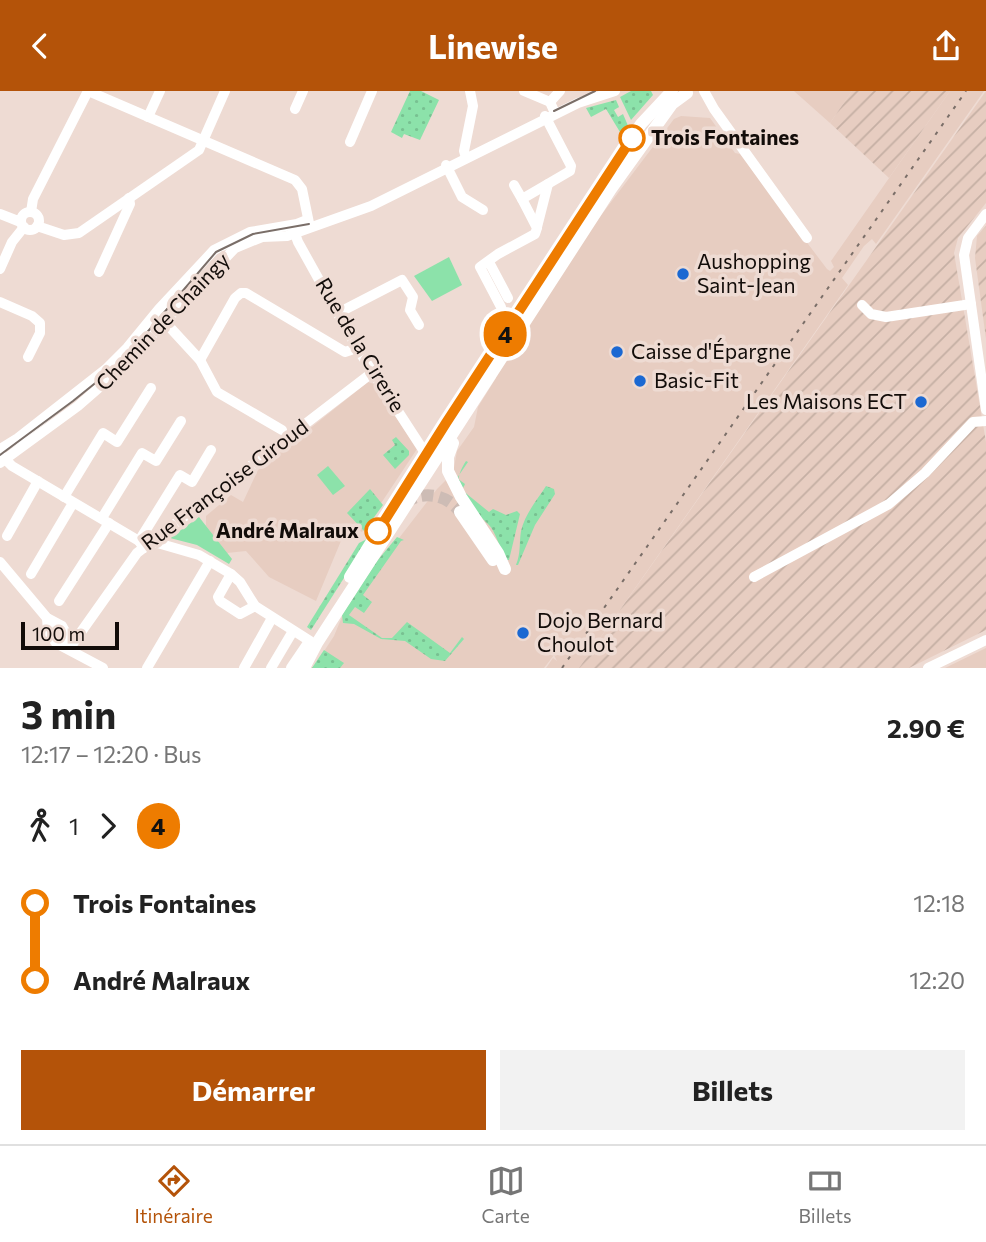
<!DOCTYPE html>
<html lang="fr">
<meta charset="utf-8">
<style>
:root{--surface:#fff;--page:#f2f2f2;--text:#222;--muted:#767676;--line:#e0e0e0;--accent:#b45309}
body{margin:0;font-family:Commissioner,sans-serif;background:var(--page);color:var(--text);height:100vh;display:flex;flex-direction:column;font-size:26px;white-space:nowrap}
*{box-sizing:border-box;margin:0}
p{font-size:23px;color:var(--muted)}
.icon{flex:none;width:38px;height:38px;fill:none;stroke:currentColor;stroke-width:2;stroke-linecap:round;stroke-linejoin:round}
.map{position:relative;height:577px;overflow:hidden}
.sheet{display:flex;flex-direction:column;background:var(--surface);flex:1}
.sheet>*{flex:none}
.badge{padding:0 14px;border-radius:23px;font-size:24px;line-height:46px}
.scale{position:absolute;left:21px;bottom:18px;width:98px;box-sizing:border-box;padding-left:7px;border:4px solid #120c09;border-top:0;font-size:19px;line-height:24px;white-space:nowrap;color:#120c09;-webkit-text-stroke:5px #eedbd3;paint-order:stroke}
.map>.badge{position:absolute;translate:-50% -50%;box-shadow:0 0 0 4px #fff}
.legs{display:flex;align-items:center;gap:10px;height:77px;padding:0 21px;font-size:23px}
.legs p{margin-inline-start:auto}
.summary{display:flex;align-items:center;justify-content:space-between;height:119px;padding:0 21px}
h1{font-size:38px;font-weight:700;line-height:52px}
.primary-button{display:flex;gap:14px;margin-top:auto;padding:14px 21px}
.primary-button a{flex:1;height:80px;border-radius:0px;background:var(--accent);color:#fff;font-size:28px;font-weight:700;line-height:80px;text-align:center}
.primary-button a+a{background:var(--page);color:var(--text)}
ul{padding:0 21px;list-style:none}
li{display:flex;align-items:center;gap:24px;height:77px;font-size:26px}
li i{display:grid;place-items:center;width:10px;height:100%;margin:0 9px;background:currentColor}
li i::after{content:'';width:18px;height:18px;margin:-9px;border:5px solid;border-radius:50%;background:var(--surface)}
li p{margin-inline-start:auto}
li:first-child i{background:linear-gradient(#0000 50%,currentColor 0)}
li:last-child i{background:linear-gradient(currentColor 50%,#0000 0)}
header{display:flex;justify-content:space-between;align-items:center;height:91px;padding:0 21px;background:var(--accent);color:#fff;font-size:32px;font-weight:700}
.menu{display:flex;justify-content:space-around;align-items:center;height:98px;border-top:2px solid var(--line);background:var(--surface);font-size:19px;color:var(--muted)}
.menu a{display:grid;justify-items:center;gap:4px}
.menu .active{color:var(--accent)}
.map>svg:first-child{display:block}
.built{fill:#e7cdc1}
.industrial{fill:url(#industrial-furrows)}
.grass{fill:url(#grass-dots)}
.park{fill:#8ce2aa}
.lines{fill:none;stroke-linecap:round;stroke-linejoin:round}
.major-tunnel{stroke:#cdbcb5;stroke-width:12;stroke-dasharray:12 6;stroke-linecap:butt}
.minor{stroke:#fff;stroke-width:10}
.major{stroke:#fff;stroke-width:12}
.tram{stroke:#7a6e68;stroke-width:2}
.rail{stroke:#7a6e68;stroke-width:2;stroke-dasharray:3.5 7;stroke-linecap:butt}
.line-1-casing{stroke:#fff;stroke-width:16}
.line-1{stroke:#ee7c00;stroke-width:10}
.stop-1-dot{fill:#fff;stroke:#ee7c00;stroke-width:3.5}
.poi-dot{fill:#1b68d2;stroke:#eedbd3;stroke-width:2.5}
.labels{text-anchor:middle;stroke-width:7;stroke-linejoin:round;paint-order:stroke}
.stop-label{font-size:21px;font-weight:bold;fill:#120c09;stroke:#eedbd3;text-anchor:start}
.poi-label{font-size:21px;fill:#120c09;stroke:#eedbd3;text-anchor:start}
.street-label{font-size:21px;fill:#120c09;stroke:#eedbd3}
</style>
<header><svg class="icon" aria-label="back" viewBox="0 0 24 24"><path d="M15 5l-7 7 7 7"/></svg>Linewise<svg class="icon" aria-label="share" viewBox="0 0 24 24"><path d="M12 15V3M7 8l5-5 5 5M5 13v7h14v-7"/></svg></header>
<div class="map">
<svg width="986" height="577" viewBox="0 0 986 577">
<defs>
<pattern id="industrial-furrows" width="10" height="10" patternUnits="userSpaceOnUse" patternTransform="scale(1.75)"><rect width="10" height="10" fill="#e7cdc1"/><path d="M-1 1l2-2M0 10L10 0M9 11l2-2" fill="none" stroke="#c5afa4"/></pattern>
<pattern id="grass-dots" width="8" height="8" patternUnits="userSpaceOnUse" patternTransform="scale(1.75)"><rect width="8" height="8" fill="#8ce2aa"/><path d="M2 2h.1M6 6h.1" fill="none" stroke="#78c191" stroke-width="1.8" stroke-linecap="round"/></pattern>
</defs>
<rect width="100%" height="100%" fill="#eedbd3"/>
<g class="built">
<path d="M 794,0 L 852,0 L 830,32 Z"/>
<path d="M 950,0 L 984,0 L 876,153 L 872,148 L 864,155 L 842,187 L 848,194 L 579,577 L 546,577 L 553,567 L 557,570 L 554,564 L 544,577 L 313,577 L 334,545 L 344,521 L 376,471 L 396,451 L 437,398 L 453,382 L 457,360 L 474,336 L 478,316 L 496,287 L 496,280 L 571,164 L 674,28 L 681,25 L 710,27 L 735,62 L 740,63 L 827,178 L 830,180 L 834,176 L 831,170 Z"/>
<path d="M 368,291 L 374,293 L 417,358 L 362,441 L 348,433 L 316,510 L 269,486 L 246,460 L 227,462 L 206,435 L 206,425 L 231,404 L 243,411 L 258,379 Z"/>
<path d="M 986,557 L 986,577 L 945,577 Z"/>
</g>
<g class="industrial">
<path d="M 852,0 L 950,0 L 889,87 L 830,32 Z"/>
<path d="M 986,0 L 986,112 L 958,147 L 954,162 L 986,351 L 986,539 L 909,577 L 579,577 Z"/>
<path d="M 986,135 L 986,248 L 975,167 L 977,145 Z"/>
</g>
<g class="grass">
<path d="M 410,0 L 421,0 L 439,9 L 420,49 L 404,43 L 402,47 L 391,41 Z"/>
<path d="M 631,0 L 651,0 L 653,4 L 631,29 L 620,6 Z"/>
<path d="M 616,9 L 619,16 L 614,19 L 618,26 L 623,23 L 629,37 L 623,46 L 606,18 L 591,26 L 586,17 Z"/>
<path d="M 396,346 L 409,360 L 409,364 L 395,378 L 383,364 L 395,354 L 392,349 Z"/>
<path d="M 466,370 L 468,371 L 457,387 L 465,393 L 462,399 L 489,421 L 493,418 L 506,424 L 517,420 L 520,423 L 509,469 L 505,469 C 501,459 495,440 489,434 C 469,414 446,400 466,370 Z"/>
<path d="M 546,395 L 554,398 L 555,403 L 535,434 L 518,474 L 516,474 C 521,462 519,452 521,440 C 525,423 537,409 546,395 Z"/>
<path d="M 370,398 L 383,414 L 364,440 L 347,422 Z"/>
<path d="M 397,446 L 404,449 L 401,450 L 363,504 L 372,511 L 364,522 L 355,516 L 349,524 L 382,547 L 392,547 L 407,531 L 450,562 L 462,546 L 464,548 L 445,570 L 431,568 L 405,550 L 381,548 L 354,533 L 343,532 L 342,524 L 377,470 Z"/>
<path d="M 367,448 L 368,449 L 311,539 L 307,536 L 359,452 Z"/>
<path d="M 324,559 L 344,572 L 340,577 L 312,577 Z"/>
</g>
<g class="park">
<path d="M 449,166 L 462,194 L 432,210 L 414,185 Z"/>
<path d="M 328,375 L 345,395 L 333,404 L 317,384 Z"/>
<path d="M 199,426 L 232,468 L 229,473 L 197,454 L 170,447 Z"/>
</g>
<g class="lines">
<path class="major-tunnel" d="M 405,412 C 422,399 447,403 460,421"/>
<g class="minor">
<path d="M 88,0 L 295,89 L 302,98 L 309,132"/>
<path d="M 524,0 L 550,11 L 554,20 L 558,21"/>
<path d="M 704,0 L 714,18 L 807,147"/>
<path d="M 550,11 L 560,0"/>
<path d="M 295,18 L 303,0"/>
<path d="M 148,26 L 160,0"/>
<path d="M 350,51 L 372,0"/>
<path d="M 466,67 L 464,60 L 473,15 L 470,0"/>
<path d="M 446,74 L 462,106 L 483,119"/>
<path d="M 514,94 L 522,108"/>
<path d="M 31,121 L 33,108 L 88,0"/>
<circle cx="30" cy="130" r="9"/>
<path d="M 0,123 L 18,130 L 21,128"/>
<path d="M 986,123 L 968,147 L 964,164 L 986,319"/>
<path d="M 37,135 L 64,144 L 79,142 L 199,59 L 225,0"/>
<path d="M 537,136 L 548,93"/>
<path d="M 293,137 L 298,151 L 357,257 L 429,368"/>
<path d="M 489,171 L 508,207"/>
<path d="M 0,178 L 12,151 L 24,136"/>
<path d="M 99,181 L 130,113 L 129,107"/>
<path d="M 0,211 L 32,225 L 40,232 L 40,242 L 28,266"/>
<path d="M 862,214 L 871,223 L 886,226 L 971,213"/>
<path d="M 501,216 L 480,176 L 498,163 L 535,143 L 537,137 L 522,108 L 570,80 L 571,75 L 545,25"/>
<path d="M 338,222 L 402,189 L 413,206 L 410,219 L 419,234"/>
<path d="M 165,231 L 200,269 L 217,301 L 282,339"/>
<path d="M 200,269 L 235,207 L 241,202 L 246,202 L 345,261 L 357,257"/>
<path d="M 0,358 L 18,347 L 106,278 L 127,257 L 159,218 L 214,159 L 250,141 L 297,133 L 307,129"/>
<path d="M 2,365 L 12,375 L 139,450 L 144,457"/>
<path d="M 0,372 L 78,315 L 117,281 L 235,157 L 262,146 L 287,145 L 371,115 L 578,12 L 615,0"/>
<path d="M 64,406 L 103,342 L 117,351 L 151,297"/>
<path d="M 102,427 L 142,362 L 156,370 L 181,330"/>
<path d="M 7,445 L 38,390"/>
<path d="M 139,450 L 180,384 L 192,391 L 211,359"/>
<path d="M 154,451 L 199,464 L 231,483 L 240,491 L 255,515 L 310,550"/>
<path d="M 0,471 L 47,527 L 62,535 L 67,544 L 69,558"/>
<path d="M 31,483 L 73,412"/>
<path d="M 231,483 L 218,506 L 220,510 L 240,523 L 255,515"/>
<path d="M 754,486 L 889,413 L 925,382 L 973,331 L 986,330"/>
<path d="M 59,510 L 109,432"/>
<path d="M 47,527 L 48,540 L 56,552 L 103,577"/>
<path d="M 69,558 L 137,462 L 373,281"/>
<path d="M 147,577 L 210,470"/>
<path d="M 244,577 L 272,527"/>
<path d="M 271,577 L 293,540"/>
<path d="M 928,577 L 986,549"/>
</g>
<g class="major">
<path d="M 453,352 L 448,366 L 448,380 L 461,406 L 498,462 L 505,478"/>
<path d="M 460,421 L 493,469"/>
<path d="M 350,486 L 434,350 L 603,91 L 641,33 L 672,0"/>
<path d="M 292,577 L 309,552"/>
<path d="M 304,577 L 317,552 L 611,98 L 672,13 L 687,2"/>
</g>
<g class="tram">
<path d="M 554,20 L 595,0"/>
<path d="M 0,364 L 73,310 L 109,281 L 138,252 L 216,161 L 253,143 L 309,133"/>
</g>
<path class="rail" d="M 562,577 L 966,0"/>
</g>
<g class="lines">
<defs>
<path id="line-1" d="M 378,440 L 446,332 L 632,47"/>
</defs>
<use href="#line-1" class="line-1-casing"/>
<use href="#line-1" class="line-1"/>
</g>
<g class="stop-1-dot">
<circle cx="632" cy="47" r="12"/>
<circle cx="378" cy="440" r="12"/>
</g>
<g class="poi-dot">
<circle cx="683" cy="183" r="7"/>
<circle cx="617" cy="261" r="7"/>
<circle cx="640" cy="290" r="7"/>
<circle cx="921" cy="311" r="7"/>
<circle cx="523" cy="542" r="7"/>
</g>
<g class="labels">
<g class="stop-label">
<text x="651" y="54">Trois Fontaines</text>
<text x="359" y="447" text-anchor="end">André Malraux</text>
</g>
<g class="poi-label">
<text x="697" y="178">Aushopping<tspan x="697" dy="24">Saint-Jean</tspan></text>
<text x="631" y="268">Caisse d'Épargne</text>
<text x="654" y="297">Basic-Fit</text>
<text x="907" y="318" text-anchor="end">Les Maisons ECT</text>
<text x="537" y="537">Dojo Bernard<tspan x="537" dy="24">Choulot</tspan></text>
</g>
<g class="street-label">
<text transform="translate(163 231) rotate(-46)" y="7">Chemin de Chaingy</text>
<text transform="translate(360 254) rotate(59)" y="7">Rue de la Cirerie</text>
<text transform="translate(225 394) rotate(-37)" y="7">Rue Françoise Giroud</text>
</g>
</g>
</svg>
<div class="scale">100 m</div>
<b class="badge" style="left:505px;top:243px;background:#ee7c00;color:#111">4</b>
</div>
<section class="sheet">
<div class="summary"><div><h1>3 min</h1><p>12:17 – 12:20 · Bus</p></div><b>2.90 €</b></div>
<div class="legs"><svg class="icon" aria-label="walk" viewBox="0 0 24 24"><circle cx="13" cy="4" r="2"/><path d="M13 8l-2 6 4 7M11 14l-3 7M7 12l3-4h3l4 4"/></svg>1<svg class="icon" aria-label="forward" viewBox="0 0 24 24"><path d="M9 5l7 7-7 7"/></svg><b class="badge" style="background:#ee7c00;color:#111">4</b></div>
<ul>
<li><i style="color:#ee7c00"></i><b>Trois Fontaines</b><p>12:18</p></li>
<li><i style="color:#ee7c00"></i><b>André Malraux</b><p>12:20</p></li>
</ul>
<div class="primary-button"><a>Démarrer</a><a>Billets</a></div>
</section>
<nav class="menu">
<a class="active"><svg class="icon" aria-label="directions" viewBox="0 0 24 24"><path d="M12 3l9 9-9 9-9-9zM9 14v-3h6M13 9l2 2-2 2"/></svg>Itinéraire</a>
<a><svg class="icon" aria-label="map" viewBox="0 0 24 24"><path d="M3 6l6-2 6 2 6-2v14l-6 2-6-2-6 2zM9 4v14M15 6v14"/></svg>Carte</a>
<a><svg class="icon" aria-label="tickets" viewBox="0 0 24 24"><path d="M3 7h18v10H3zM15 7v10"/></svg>Billets</a>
</nav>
